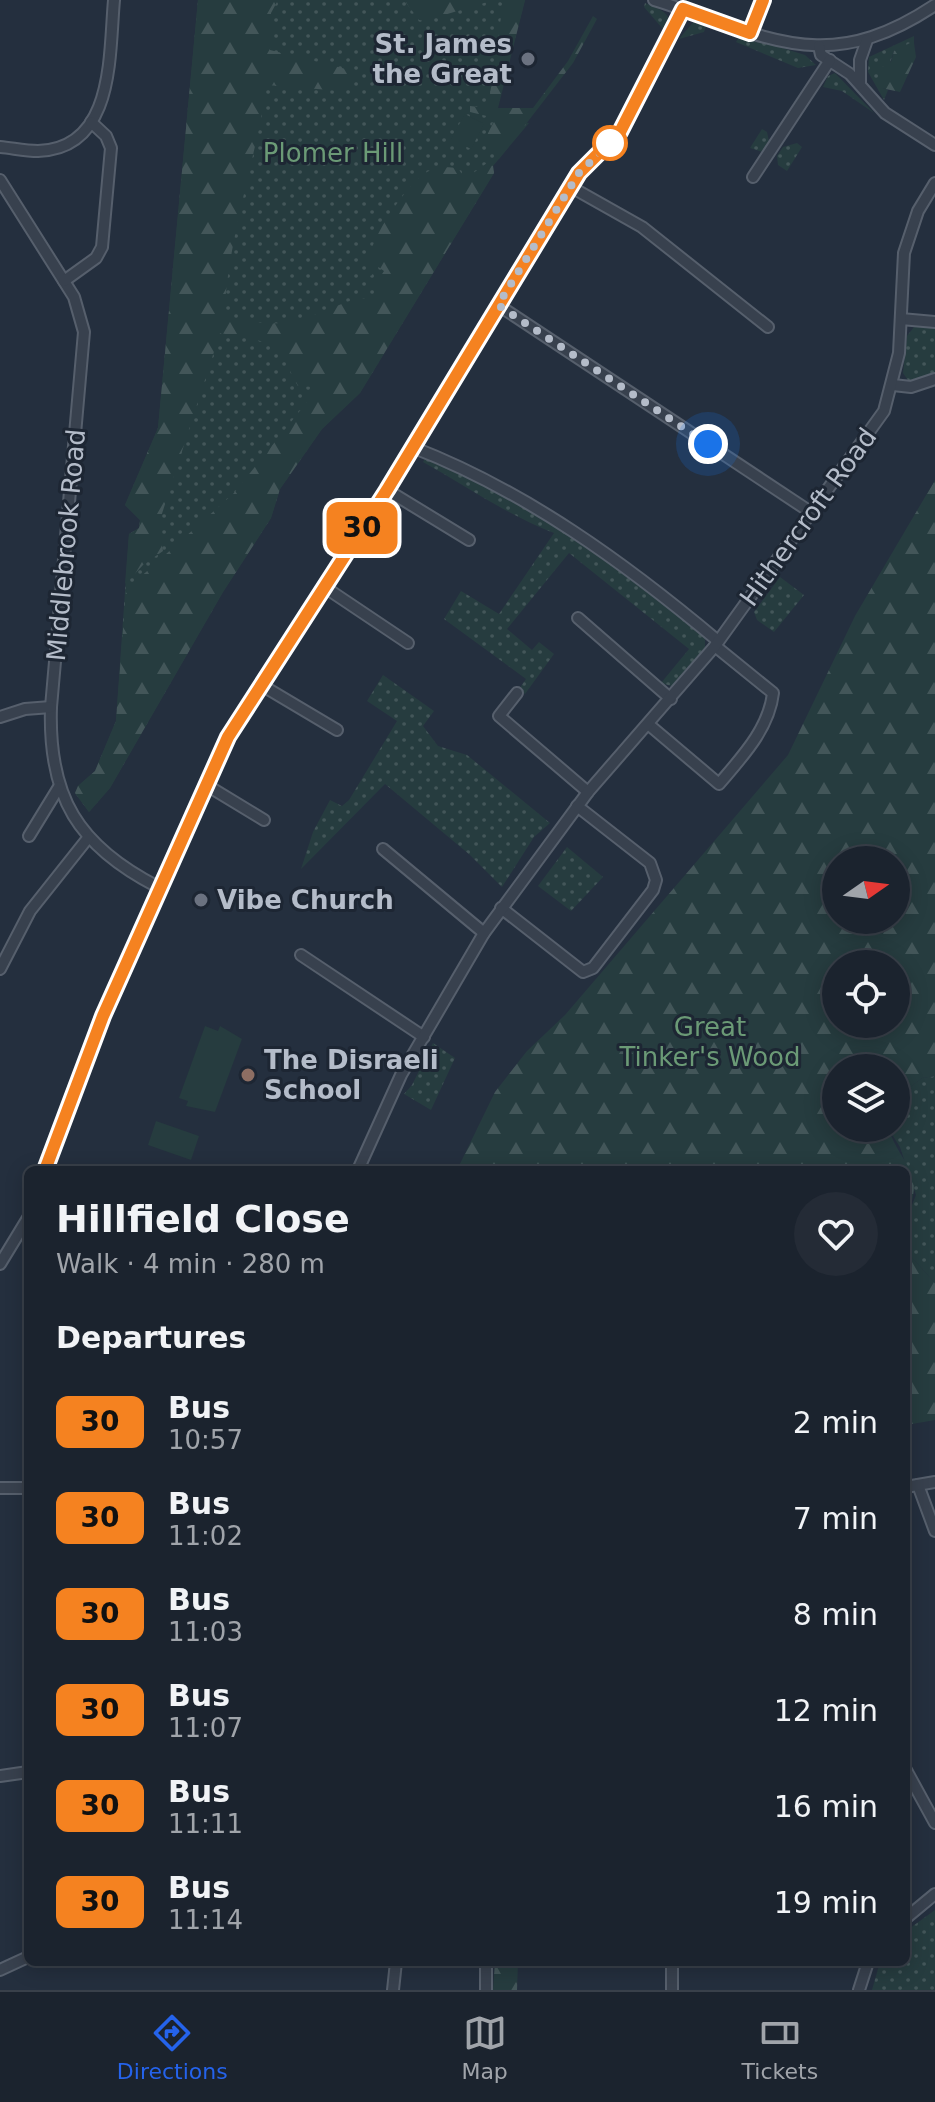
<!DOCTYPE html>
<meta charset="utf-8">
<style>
:root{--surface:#1b232e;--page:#242b36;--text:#f1f3f6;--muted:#a0a4aa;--line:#39404a;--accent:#2563eb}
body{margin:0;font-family:"DejaVu Sans",sans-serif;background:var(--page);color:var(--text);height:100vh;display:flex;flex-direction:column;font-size:30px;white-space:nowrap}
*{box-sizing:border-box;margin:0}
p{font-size:26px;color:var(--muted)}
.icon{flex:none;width:44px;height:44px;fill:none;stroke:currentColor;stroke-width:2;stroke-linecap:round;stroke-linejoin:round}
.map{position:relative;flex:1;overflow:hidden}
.side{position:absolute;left:24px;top:1166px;width:886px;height:800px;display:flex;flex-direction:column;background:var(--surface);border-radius:12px;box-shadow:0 4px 20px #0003,0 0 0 2px var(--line)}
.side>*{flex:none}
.badge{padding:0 16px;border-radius:12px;font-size:28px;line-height:52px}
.needle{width:52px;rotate:76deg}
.buttons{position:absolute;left:822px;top:846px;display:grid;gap:16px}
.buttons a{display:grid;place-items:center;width:88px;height:88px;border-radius:50%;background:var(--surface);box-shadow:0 4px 20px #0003,0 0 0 2px var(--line);font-size:40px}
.you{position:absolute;width:40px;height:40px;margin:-20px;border:6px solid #fff;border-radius:50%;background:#1a73e8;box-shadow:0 0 0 12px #1a73e833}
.map>.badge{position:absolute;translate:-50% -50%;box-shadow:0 0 0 4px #fff}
h2{padding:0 32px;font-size:30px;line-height:72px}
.round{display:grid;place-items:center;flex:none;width:84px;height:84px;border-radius:42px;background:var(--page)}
.overview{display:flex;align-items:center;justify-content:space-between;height:136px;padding:0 32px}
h1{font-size:38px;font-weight:800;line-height:60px}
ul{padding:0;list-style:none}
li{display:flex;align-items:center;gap:24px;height:96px;padding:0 32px}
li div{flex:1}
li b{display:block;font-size:30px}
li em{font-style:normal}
li .badge{min-width:88px;font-weight:700;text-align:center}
.menu{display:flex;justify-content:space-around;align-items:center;height:112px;border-top:2px solid var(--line);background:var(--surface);font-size:22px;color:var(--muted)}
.menu a{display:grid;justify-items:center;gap:4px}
.menu .on{color:var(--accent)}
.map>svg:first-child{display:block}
.green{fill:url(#green-dots)}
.forest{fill:url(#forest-firs);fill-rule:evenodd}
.pitch{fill:#263c3f}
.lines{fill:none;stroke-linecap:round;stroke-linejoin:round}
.minor-casing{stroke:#565f6c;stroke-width:14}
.minor{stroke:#38414e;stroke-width:10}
.line-casing{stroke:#fff;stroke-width:18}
.line{stroke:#f58220;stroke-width:12}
.walk{stroke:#b4bcc9;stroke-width:8;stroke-dasharray:0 14.4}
.worship-dot{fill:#6b7280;stroke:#1d2633;stroke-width:3}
.stop-dot{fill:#fff;stroke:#f58220;stroke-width:4}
.education-dot{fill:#8d6e63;stroke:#1d2633;stroke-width:3}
.labels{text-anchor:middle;stroke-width:6;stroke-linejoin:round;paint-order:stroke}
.poi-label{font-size:26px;font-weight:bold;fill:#b4bcc9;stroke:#1d2633;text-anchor:start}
.park-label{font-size:26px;fill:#6b9a76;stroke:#1d2633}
.street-label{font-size:26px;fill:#b4bcc9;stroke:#1d2633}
</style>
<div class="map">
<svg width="935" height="1990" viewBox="0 0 935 1990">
<defs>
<pattern id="green-dots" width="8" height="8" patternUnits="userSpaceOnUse" patternTransform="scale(2)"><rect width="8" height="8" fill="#263c3f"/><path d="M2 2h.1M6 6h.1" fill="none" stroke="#435659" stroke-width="1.8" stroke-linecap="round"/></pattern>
<pattern id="forest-firs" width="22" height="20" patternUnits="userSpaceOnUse" patternTransform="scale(2)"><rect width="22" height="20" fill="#263c3f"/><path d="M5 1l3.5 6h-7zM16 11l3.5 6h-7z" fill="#435659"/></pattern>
</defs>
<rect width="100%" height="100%" fill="#242f3e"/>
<g class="green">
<path d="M 198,0 L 525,0 L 495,117 L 529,123 L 493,166 L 494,173 L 360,393 L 322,429 L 280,489 L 271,518 L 223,592 L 110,788 L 89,812 L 75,793 L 78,786 L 95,771 L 116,721 L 129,534 L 139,528 L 140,520 L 125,505 L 158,428 Z"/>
<path d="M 645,3 C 661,9 677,16 668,35 L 644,7 Z"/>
<path d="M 695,20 L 707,23 L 704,32 L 679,39 Z"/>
<path d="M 740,35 L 805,55 L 816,65 L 798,68 L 736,42 Z"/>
<path d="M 914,36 L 914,43 L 894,51 L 882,88 L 888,90 L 884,100 L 868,72 L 869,57 Z"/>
<path d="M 835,73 L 874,113 L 842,91 L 823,87 L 828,76 Z"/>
<path d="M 762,129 L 767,132 L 770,146 L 766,153 L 750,148 Z"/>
<path d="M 797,143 L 802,147 L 787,171 L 778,165 L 777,156 L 783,147 Z"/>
<path d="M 926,324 L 935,327 L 935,376 L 910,383 L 903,373 L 907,336 L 914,327 Z"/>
<path d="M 426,457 L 473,477 L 559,525 L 696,629 L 705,639 L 705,651 L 675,687 L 661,683 L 689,649 L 569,553 L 507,629 L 532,650 L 539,642 L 554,654 L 525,694 L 519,689 L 526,679 L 444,619 L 461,591 L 499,614 L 554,533 C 507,515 466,486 423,462 Z"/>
<path d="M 780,577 L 804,595 L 774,632 L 757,620 L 754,612 Z"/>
<path d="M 383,675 L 434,711 L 423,726 L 438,746 L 467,755 L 550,823 L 534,837 L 502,887 L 470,855 L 385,784 L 301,869 L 313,832 L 330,800 L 342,806 L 349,800 L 397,721 L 367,701 Z"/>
<path d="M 567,847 L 603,877 L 571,911 L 538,886 Z"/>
<path d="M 433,1043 L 455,1058 L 431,1110 L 404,1094 L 412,1085 Z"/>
<path d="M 935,1076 L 935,1283 L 906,1251 L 906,1220 L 916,1195 L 900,1147 L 888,1128 L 896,1128 L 896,1098 L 922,1078 Z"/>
<path d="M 935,1910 L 935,1990 L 872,1990 L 880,1962 L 906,1962 L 906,1931 Z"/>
</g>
<g class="forest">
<path d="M 198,0 L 278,0 L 271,13 L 270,50 L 350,70 L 355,82 L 342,91 L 267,85 C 255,162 229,235 224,314 L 229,318 C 288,329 292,323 347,302 C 357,298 367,300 377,294 L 377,282 L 384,271 L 377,266 L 371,276 L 368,274 C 361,250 406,184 427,172 C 438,166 446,167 458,168 L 465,179 L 487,163 L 493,166 L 494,173 L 360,393 L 322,429 L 280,489 L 271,518 L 223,592 L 110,788 L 89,812 L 75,793 L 78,786 L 95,771 L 116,721 L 126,590 L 234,493 L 319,387 L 298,386 C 292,377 289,367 284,358 C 272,338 240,337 220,333 L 158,526 L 163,551 L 143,565 L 125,584 L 129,534 L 139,528 L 140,520 L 125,505 L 158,428 Z"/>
<path d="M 404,0 L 494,0 L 424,21 L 419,20 Z"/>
<path d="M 495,0 L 525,0 L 498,108 L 533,108 L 568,61 L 593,16 L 597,19 L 573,63 L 499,159 L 484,142 L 495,118 L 470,112 L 470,106 L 487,108 L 489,101 L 503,3 Z"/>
<path d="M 910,43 L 914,43 L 916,57 L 900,92 L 881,88 L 882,67 L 891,62 L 894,51 Z"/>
<path d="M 935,480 L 935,1076 L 922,1078 L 896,1098 L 896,1068 L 836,1068 L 836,1128 L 888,1128 C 903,1170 926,1168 906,1220 L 906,1170 L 457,1170 L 495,1092 L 527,1051 L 565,1015 L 788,755 L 855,616 ZM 836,860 L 896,860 L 896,920 L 836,920 ZM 836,964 L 896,964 L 896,1024 L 836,1024 Z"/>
<path d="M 906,1251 L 935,1283 L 935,1420 L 906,1425 Z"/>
<path d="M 495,1962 L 518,1962 L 517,1990 L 493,1990 Z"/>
</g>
<g class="pitch">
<path d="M 465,114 L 484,124 L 471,149 L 451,139 Z"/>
<path d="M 205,1026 L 218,1031 L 220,1026 L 242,1039 L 215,1112 L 186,1106 L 188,1101 L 179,1098 Z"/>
<path d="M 156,1121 L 199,1136 L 191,1160 L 148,1145 Z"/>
</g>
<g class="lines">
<defs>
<g id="minor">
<path d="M 654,0 C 766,35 824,79 935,5"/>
<path d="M 750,33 L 763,0"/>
<path d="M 819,46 L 821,55 L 850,74 L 885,113 L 935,145"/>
<path d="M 860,84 L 860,60 L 867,40"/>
<path d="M 0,147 C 12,148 25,151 38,151 C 115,149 109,54 114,0"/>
<path d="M 753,177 L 830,60"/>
<path d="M 0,180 L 74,297 L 84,332 L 51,707 C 48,797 78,846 158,887"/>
<path d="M 571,187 L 642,227 L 768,327"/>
<path d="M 64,281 L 96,258 L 102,247 L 111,148 L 106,136 L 91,122"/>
<path d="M 498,305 L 812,513"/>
<path d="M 901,319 L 935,322"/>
<path d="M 893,385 L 911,387 L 935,379"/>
<path d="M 412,447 C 526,491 625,563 718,641"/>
<path d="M 387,490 L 469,540"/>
<path d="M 323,586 L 408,643"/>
<path d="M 578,618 L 671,699"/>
<path d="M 263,686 L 337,730"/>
<path d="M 517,693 L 499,716 L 588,792"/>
<path d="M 0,717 L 25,709 L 51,707"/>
<path d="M 648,724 L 719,784 C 741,758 769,729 773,693 L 715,646"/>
<path d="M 208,786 L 264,820"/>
<path d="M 29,836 L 59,787"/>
<path d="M 383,849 L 484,933"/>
<path d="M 501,908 L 583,972 L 593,968 L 653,890 L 656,880 L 650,863 L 577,806"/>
<path d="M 301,955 L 424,1037"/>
<path d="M 0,969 L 30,911 L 88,838"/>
<path d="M 45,1170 L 103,1016 L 228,737 L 387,490 L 579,173 L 620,132 L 683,9"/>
<path d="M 358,1170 L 401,1075 L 484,933 L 588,792 L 715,646 L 884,411 L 899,353 L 904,253 L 918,211 L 935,183"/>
<path d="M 0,1264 L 28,1218"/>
<path d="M 918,1485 L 935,1531"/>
<path d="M 906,1487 L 935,1482"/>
<path d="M 0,1488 L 28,1488"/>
<path d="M 906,1770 L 935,1823"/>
<path d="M 0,1776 L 28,1772"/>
<path d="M 906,1918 L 935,1894"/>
<path d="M 672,1962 L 672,1990"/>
<path d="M 0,1970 L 28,1957"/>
<path d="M 393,1990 L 396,1962"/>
<path d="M 486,1990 L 486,1962"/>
<path d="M 859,1990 L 868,1962"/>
</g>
</defs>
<use href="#minor" class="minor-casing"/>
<use href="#minor" class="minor"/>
</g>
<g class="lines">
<defs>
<path id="line" d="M 45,1170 L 103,1016 L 228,737 L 387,490 L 579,173 L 620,132 L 683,9 L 750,33 L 763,0"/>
</defs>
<use href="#line" class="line-casing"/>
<use href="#line" class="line"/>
<path class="walk" d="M 610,143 L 579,173 L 498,305 L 708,444"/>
</g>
<g class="worship-dot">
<circle cx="528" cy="59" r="8"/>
<circle cx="201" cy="900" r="8"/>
</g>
<circle class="stop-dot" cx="610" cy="143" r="16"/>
<circle class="education-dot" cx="248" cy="1075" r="8"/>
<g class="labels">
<g class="poi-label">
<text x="512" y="53" text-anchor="end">St. James<tspan x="512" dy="30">the Great</tspan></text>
<text x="217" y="909">Vibe Church</text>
<text x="264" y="1069">The Disraeli<tspan x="264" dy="30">School</tspan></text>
</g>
<g class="park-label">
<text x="333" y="162">Plomer Hill</text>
<text x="710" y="1036">Great<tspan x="710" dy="30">Tinker's Wood</tspan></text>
</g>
<g class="street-label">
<text transform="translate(808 517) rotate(-54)" y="9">Hithercroft Road</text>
<text transform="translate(66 545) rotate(-85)" y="9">Middlebrook Road</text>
</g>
</g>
</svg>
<div class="buttons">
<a><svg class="needle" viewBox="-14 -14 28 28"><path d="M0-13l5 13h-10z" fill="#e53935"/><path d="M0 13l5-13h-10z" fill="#a0a4aa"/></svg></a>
<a><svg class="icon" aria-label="locate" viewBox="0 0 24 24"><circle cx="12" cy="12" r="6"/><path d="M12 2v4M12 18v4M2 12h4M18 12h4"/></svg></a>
<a><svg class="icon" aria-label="layers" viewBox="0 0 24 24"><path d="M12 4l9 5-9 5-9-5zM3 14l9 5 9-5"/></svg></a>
</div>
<div class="you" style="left:708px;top:444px"></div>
<b class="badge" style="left:362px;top:528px;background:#f58220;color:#111">30</b>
<section class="side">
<div class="overview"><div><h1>Hillfield Close</h1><p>Walk · 4 min · 280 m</p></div><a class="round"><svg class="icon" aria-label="heart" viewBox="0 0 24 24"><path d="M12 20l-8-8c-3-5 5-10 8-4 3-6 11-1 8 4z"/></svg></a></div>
<h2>Departures</h2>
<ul>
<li><span class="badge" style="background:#f58220;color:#111">30</span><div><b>Bus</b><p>10:57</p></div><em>2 min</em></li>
<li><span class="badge" style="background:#f58220;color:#111">30</span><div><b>Bus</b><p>11:02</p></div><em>7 min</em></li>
<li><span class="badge" style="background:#f58220;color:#111">30</span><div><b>Bus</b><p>11:03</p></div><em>8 min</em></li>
<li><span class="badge" style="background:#f58220;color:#111">30</span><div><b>Bus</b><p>11:07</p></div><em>12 min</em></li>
<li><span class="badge" style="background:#f58220;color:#111">30</span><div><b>Bus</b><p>11:11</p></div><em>16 min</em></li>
<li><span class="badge" style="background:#f58220;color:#111">30</span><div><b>Bus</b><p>11:14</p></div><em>19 min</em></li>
</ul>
</section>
</div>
<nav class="menu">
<a class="on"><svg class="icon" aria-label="directions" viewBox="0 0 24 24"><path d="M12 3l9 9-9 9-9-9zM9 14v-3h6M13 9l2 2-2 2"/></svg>Directions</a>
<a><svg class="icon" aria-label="map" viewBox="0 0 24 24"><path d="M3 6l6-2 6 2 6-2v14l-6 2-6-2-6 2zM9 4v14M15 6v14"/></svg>Map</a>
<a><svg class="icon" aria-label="tickets" viewBox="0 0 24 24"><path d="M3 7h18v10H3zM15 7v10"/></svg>Tickets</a>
</nav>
